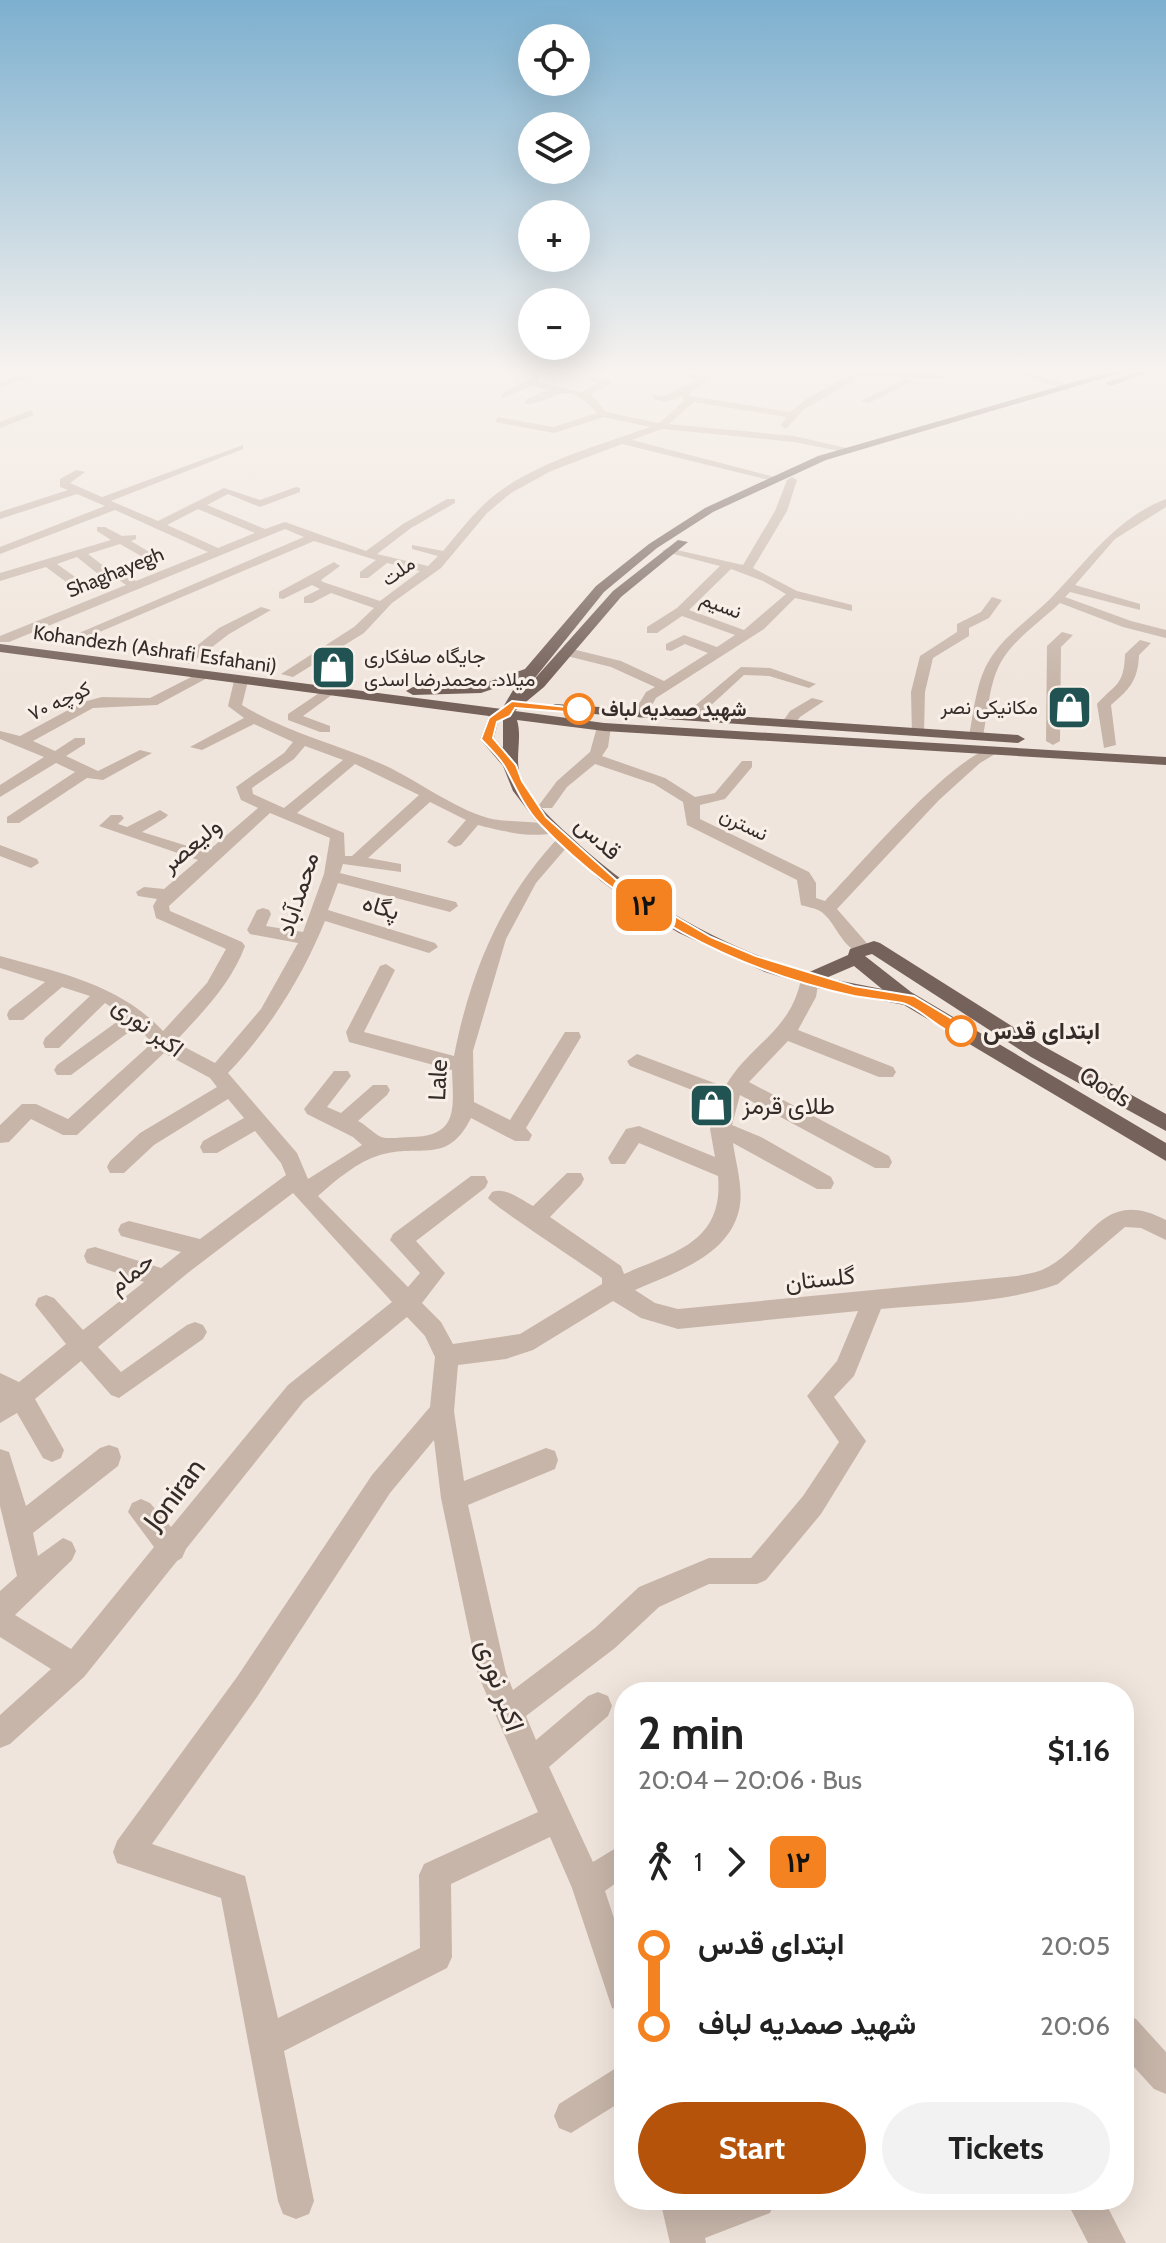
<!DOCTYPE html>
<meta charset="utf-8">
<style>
:root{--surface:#fff;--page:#f2f2f2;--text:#222;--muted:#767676;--accent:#b45309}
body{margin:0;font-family:Cabin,Vazirmatn,sans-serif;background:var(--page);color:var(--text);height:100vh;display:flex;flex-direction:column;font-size:30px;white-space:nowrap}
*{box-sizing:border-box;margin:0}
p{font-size:26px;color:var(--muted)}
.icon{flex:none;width:44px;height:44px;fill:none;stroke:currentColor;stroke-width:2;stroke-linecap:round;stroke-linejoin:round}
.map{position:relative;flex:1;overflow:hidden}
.panel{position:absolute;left:614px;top:1682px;width:520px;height:528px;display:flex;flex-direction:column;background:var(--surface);border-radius:32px;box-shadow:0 8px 32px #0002}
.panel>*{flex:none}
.badge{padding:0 16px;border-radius:12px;font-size:28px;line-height:52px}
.buttons{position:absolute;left:518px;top:24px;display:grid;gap:16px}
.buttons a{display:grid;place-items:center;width:72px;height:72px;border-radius:50%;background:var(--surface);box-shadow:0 8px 32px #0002;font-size:40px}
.map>.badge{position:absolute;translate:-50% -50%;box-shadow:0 0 0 4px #fff}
.legs{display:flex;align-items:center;gap:12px;height:88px;padding:0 24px;font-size:26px}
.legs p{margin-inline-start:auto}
.summary{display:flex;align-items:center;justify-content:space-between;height:136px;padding:0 24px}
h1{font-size:44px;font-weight:700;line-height:60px}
.cta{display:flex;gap:16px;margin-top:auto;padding:16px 24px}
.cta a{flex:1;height:92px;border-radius:48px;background:var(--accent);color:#fff;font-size:32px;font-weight:700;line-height:92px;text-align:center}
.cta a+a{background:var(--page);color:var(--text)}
ul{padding:0 24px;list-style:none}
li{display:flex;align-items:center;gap:28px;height:80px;font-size:30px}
li i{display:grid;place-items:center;width:12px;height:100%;margin:0 10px;background:currentColor}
li i::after{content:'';width:20px;height:20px;margin:-10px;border:6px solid;border-radius:50%;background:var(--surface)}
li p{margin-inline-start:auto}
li:first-child i{background:linear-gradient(#0000 50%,currentColor 0)}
li:last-child i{background:linear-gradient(currentColor 50%,#0000 0)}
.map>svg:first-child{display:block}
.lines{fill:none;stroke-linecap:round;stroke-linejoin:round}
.minor{fill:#c7b5a9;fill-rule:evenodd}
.major{fill:#75625b;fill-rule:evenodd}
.line-1{fill:#f58220;stroke:#fff;stroke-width:2}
.stop-1-dot{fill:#fff;stroke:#f58220;stroke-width:4}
.labels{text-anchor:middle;stroke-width:6;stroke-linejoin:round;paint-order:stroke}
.far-street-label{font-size:20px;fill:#352b28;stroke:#f8f0e8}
.far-poi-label{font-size:20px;fill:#352b28;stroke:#f8f0e8;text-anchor:start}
.far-stop-label{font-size:20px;font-weight:bold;fill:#352b28;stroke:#f8f0e8;text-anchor:start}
.street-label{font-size:24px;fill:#352b28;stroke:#f8f0e8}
.stop-label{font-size:24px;font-weight:bold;fill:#352b28;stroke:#f8f0e8;text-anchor:start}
.poi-label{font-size:24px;fill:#352b28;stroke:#f8f0e8;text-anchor:start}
.near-street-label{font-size:28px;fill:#352b28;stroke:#f8f0e8}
</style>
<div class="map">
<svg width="1166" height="2243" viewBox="0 0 1166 2243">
<rect width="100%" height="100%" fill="#f0e5dc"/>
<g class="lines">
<g class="minor">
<path d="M 31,372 L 45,372 L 0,388 L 0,382 Z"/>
<path d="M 526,372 L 540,375 L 537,382 L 581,392 L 598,383 L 591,382 L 591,378 L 610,380 L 610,384 L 591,394 L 606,412 L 659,423 L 684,401 L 682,396 L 666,402 L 653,399 L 653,395 L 665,396 L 698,380 L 670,372 L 704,376 L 721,372 L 690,393 L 691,396 L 790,412 L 808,398 L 855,372 L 942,373 L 947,376 L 942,379 L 862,376 L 804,409 L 786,429 L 781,426 L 786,417 L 694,402 L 669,424 L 794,436 L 855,450 L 850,453 L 794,442 L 662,429 L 632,440 L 778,478 L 773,481 L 622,444 L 551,471 L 511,493 L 487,513 L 441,568 L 392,603 L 364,633 L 293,677 L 281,674 L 354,627 L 374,608 L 331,593 L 312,603 L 304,603 L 304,597 L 320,589 L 312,585 L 283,599 L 279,598 L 279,592 L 334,562 L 340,566 L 321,580 L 323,582 L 380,601 L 420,571 L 387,563 L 368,578 L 360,578 L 360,572 L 376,560 L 314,541 L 76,642 L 65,639 L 304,537 L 285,529 L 9,642 L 0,642 L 0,636 L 126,585 L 116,578 L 103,578 L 77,557 L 57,564 L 85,584 L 85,590 L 77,590 L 46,567 L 0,581 L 0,573 L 111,540 L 97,531 L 97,527 L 105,527 L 122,536 L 136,535 L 136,539 L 131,541 L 156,556 L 156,560 L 148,560 L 120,544 L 88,554 L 110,571 L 122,571 L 136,581 L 208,552 L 115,510 L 0,554 L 0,547 L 105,506 L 77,494 L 0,519 L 0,512 L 68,490 L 60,487 L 60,479 L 76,470 L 85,472 L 70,483 L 102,497 L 243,445 L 243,449 L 111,501 L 158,521 L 224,488 L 260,500 L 296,487 L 300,488 L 300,492 L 260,507 L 228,494 L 207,505 L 265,529 L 285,522 L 366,551 L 403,524 L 447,499 L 455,499 L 455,503 L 411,528 L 377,554 L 428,566 L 438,556 L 412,549 L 412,545 L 443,551 C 462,529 479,505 503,489 C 546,459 601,445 650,427 L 604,417 L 554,433 L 495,422 L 498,417 L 553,427 L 597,413 C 562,374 557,404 525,404 L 525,400 L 547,390 L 532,386 L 502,398 L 502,394 L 532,377 ZM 198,509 L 255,533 L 218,548 L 167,525 Z"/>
<path d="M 1012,372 L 1027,372 L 1072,387 L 1067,390 Z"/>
<path d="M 905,379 L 913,381 L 869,403 L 861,401 Z"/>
<path d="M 31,410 L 34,415 L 0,428 L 0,422 Z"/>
<path d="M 792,477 L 797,480 L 787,511 L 753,568 L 797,591 L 852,605 L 852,611 L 795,598 L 764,629 L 656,698 L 645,717 L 640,718 L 633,714 L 646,692 L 655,687 L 611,667 L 563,655 L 563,649 L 568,648 L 621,661 L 664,681 L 708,653 L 685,644 L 671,651 L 666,650 L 666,644 L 684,635 L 717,647 L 735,635 L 682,616 L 657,633 L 647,633 L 647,627 L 677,608 L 720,566 L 662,551 L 668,548 L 743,565 L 775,511 L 787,480 ZM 731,569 L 763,581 L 786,594 L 744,630 L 689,610 Z"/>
<path d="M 1166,499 L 1166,507 L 1115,539 L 1075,585 L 1140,604 L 1140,610 L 1070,592 L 1065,597 L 1131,621 L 1166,630 L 1166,638 L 1123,627 L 1060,603 C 1040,622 1015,638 1001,662 C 989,683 988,712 983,736 L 971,739 L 969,736 C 974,711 976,681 990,659 C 1006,634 1030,619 1051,598 C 1087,561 1116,518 1166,499 Z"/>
<path d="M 992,597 L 1002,600 L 989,618 L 969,628 L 969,636 L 933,658 L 925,692 L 924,732 L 912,735 L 911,692 L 920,656 L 957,632 L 957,624 L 981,612 Z"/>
<path d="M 261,607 L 271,610 L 229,634 L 190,664 L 178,661 L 219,628 Z"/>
<path d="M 1062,632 L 1073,635 L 1061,647 L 1060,741 L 1053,745 L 1046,741 L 1047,646 Z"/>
<path d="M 1140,640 L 1151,643 L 1139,655 C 1138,680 1130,689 1111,705 L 1116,745 L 1104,748 L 1097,704 C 1116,683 1124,686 1125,654 Z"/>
<path d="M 741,667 L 770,668 L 816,684 L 809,688 L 769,676 L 744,675 L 695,720 L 685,720 L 685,714 Z"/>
<path d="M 199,673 L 211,676 L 157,705 L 93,708 L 33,741 L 55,751 L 75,738 L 85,738 L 85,744 L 66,756 L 98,771 L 140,750 L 152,753 L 103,780 L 87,778 L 19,823 L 7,823 L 7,817 L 75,772 L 56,763 L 0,797 L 0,785 L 44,757 L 0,739 L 0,731 L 20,736 L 83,702 L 102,697 L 150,698 Z"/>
<path d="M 241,677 L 248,681 L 242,705 C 287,733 337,744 384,765 C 419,781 451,807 488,818 C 505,823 550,820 560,829 C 544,842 497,830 478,825 L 461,845 L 455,847 L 447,842 L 466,820 L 430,802 L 368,858 L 401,864 L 401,872 L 343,864 L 340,873 L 456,902 L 458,906 L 450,912 L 338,883 L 328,910 L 435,943 L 438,947 L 429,953 L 325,921 C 303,975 271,1028 228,1073 L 297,1153 L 308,1179 L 362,1145 L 353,1137 L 307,1114 L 304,1109 L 334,1071 L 348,1071 L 351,1076 L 327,1107 L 341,1113 L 373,1085 L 387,1085 L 390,1090 L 387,1095 L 358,1121 C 366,1125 371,1131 379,1136 C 386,1140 401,1137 410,1137 C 460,1137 453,1106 452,1070 L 349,1042 L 346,1032 L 380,966 L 386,964 L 395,970 L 364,1032 L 454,1056 C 470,973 501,898 559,837 L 565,835 L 573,840 L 536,883 L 506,939 L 473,1051 L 474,1102 L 510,1120 L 565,1032 L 579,1032 L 581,1037 L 526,1128 L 532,1135 L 529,1141 L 515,1141 L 471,1118 C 447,1166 420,1143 380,1155 C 357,1162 336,1180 318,1196 L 408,1287 L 420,1273 L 390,1240 L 393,1234 L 471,1176 L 485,1176 L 488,1182 L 485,1188 L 416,1241 L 445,1273 L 422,1303 L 441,1322 L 453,1344 L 520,1334 L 602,1284 L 602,1278 C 587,1267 492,1205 488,1198 L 492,1192 C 506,1187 520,1199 533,1206 L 567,1173 L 581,1173 L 584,1179 L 581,1185 L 550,1217 L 621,1266 L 624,1274 C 675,1252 724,1242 718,1176 L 639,1143 L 625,1164 L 611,1164 L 608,1158 L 626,1129 L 639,1126 L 715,1157 L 710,1129 L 718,1100 L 630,1066 L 627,1061 L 637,1054 L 725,1087 C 748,1045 791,1032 801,979 L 810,973 L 819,979 L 816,997 L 798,1030 L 893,1067 L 896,1072 L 893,1077 L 879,1077 L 788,1041 L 749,1082 L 889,1156 L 892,1162 L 889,1168 L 875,1168 L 740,1095 L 732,1125 L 761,1137 L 831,1177 L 834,1183 L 831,1189 L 817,1189 L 733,1143 C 736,1165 744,1189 739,1210 C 728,1257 673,1273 635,1290 L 655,1303 L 678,1309 L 1017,1276 C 1025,1274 1034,1273 1042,1270 C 1091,1248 1100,1185 1166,1220 L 1166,1240 L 1141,1228 L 1125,1227 L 1058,1284 C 1002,1304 940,1303 881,1309 L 854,1376 L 834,1397 L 866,1441 L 821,1514 L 766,1580 L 757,1584 L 709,1584 L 659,1607 L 615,1648 L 526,1716 L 536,1740 L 588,1696 L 598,1692 L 608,1696 L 612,1706 L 608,1716 L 549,1767 L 593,1862 L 624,1843 L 624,1877 L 605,1891 L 624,1948 L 624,2012 L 612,2008 L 572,1888 L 550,1837 L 451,1884 L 452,1957 L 447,1968 L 284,2051 L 314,2201 L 309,2214 L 296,2219 L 283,2214 L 278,2201 L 221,1898 L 117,1863 L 113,1852 L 117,1841 L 237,1677 L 372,1475 L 430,1407 L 435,1357 L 425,1336 L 407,1317 L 304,1401 L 186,1549 L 182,1558 L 177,1561 L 84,1677 L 10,1744 L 0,1748 L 0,1715 L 51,1669 L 0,1637 L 0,1591 L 17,1576 L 0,1506 L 0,1449 L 9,1452 L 26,1506 L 100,1448 L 109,1445 L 118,1448 L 121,1457 L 118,1466 L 33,1533 L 38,1556 L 63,1538 L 72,1542 L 76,1551 L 72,1560 L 15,1615 L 71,1649 L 154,1547 L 128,1512 L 132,1503 L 141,1499 L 150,1503 L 171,1527 L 288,1385 L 392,1302 L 293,1193 L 189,1272 L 98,1347 L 121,1372 L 187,1325 L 195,1322 L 203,1325 L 207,1332 L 203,1339 L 119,1398 L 111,1395 L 81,1361 L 35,1399 L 64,1450 L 61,1458 L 52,1462 L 43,1458 L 17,1413 L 0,1423 L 0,1373 L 19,1382 L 66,1344 L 35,1305 L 38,1298 L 46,1295 L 54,1298 L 83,1330 L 144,1282 L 87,1263 L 84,1256 L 87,1249 L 95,1247 L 161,1268 L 181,1252 L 121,1236 L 118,1230 L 121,1224 L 129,1221 L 200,1239 L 286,1175 L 281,1163 L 255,1131 L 217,1153 L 203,1153 L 200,1147 L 203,1141 L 244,1118 L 228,1099 L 154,1145 L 124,1173 L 110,1173 L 107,1167 L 110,1161 L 140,1133 L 217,1087 L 210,1078 L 164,1053 L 77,1135 L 63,1135 L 31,1119 L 9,1142 L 0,1143 L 0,1125 L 22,1104 L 36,1104 L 68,1119 L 152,1043 L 137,1026 L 71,1075 L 57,1075 L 54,1070 L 57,1065 L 125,1016 L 105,1003 L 59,1048 L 45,1048 L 43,1043 L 45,1038 L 90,996 L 62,987 L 23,1020 L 9,1020 L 7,1015 L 9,1010 L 45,982 L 0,968 L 0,956 C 60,973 119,984 163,1031 L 207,983 L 226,949 L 156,918 L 153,906 L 157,899 L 138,896 L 136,892 L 144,887 L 164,889 L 198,860 L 99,826 L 111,815 L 121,815 L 124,818 L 118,824 L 127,827 L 160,810 L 168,815 L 165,818 L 142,832 L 207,852 L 258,808 L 241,800 L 236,787 L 284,753 L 293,742 L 254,724 L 202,750 L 190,747 L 244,718 L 228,706 L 234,681 ZM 305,746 L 343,760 L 284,808 L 253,794 L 252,788 L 294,759 ZM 355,764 L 419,795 L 352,856 L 345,856 L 344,833 L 297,813 ZM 270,813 L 330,838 L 324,874 L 303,932 L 266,926 L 271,914 L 269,910 L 263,908 L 257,910 L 247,930 L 250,934 L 298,943 L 261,1009 L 215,1063 L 175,1042 C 202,1013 231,984 245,946 L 242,942 L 170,911 L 169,906 ZM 613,1301 L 641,1318 L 678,1329 L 858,1311 L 837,1361 L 807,1396 L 839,1442 L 803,1496 L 751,1558 L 709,1558 L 639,1587 L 595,1628 L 513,1690 L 506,1673 L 468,1505 L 555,1469 L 558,1460 L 555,1451 L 546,1448 L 464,1481 L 454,1411 L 458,1365 L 506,1359 L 533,1350 ZM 434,1440 L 441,1498 L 478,1675 L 538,1812 L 424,1864 L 419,1875 L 420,1948 L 278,2018 L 245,1876 L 152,1844 L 257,1697 L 390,1493 Z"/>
<path d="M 328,687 L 333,688 L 333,694 L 303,716 L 330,726 L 330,732 L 320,732 L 288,720 L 288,714 Z"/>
<path d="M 812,698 L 824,701 L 800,717 L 793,727 L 783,727 L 781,724 L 790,711 Z"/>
<path d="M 604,723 L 611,727 L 608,747 L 602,756 L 665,778 L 695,797 L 715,793 L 742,761 L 752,761 L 752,767 L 725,799 L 700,805 L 700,819 L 809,872 L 816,883 L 816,898 L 825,901 C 860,865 949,759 993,747 L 1000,751 L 980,763 L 939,800 L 837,909 L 871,948 L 862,954 C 840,947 836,921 820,911 C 815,908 807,907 801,905 L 797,880 L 687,825 L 683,802 L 654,784 L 595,764 L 567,787 L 552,808 L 542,808 L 539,805 L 557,781 L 590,752 L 597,727 Z"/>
<path d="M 0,845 L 37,859 L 39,863 L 31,868 L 0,856 Z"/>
<path d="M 1124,2014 L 1136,2019 L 1166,2052 L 1166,2094 L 1154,2089 L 1124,2056 Z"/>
<path d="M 624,2063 L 624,2100 L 571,2133 L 559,2128 L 554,2116 L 559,2104 Z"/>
<path d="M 660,2200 L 696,2200 L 697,2205 L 711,2200 L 775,2200 L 770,2213 L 705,2238 L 706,2243 L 670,2243 Z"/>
<path d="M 1066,2200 L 1104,2200 L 1126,2243 L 1088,2243 Z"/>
</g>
<g class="major">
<path d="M 1109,372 L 1124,372 L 826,460 L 713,512 L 657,548 L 604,592 L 530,684 L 613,591 L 678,540 L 688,542 L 621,597 L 544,687 L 515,711 L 604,723 L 1166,757 L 1166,765 L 604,731 L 517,720 C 523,740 513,760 522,780 C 533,802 552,820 570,836 C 638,900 718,945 807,973 L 848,955 L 850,949 L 874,941 L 880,943 L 1045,1047 L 1166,1114 L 1166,1131 L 1031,1057 L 872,954 L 865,956 L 911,992 L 1166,1143 L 1166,1161 L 904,1005 L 817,988 L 765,972 L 679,933 L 639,909 L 601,881 L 536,821 L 513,791 L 503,766 L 480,739 L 489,716 L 0,652 L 0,644 L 502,709 L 519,680 L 481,693 L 413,695 L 406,691 L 413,687 L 480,685 L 525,669 L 596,586 L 649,544 L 705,508 L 818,456 ZM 503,720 L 503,748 L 494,738 L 498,722 ZM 854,966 L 882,989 L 826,978 Z"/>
<path d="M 1135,372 L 1150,372 L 1110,386 L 1105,383 Z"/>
<path d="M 555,704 L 1018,735 L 1025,739 L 1018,743 L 550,711 L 548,708 Z"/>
</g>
</g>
<linearGradient id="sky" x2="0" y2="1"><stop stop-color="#7db0cf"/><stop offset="0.54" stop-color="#f8f3ef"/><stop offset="1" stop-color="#f8f3ef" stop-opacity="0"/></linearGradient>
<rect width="1166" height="686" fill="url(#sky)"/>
<path class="line-1" d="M 512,701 L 585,709 L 579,713 L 515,708 L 510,716 L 497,722 L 493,738 L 516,765 L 522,781 L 546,817 L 623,886 L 711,937 L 756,956 L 854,986 L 914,996 L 966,1027 L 966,1034 C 945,1039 923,1008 902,1003 C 887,1000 870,999 854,996 C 736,971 622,911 539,823 C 524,807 515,786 505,767 C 499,757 489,748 481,739 L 489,718 Z"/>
<defs>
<symbol id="shop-square" viewBox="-11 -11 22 22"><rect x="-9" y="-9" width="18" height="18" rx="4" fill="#215353" stroke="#f8f0e8"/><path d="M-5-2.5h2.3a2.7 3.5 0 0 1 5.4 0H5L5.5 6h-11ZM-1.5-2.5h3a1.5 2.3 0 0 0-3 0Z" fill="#fff"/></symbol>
</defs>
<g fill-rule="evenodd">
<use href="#shop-square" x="308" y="642" width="51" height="51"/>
<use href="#shop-square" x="1044" y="682" width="51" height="51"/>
<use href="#shop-square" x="686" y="1080" width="51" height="51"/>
</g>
<g class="stop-1-dot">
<circle cx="579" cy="709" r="14"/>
<circle cx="961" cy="1031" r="14"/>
</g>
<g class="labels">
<g class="far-street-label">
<text transform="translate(398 571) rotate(-36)" y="7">ملت</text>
<text transform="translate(115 572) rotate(-22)" y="7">Shaghayegh</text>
<text transform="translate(721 605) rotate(21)" y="7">نسیم</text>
<text transform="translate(155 649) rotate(8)" y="7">Kohandezh (Ashrafi Esfahani)</text>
<text transform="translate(59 701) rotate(-25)" y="7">کوچه ۷۰</text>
<text transform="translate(744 824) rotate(26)" y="7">نسترن</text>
</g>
<g class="far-poi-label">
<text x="364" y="663">جایگاه صافکاری<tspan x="364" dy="23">میلاد. محمدرضا اسدی</tspan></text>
<text x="1038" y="714" text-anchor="end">مکانیکی نصر</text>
</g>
<g class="far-stop-label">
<text x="601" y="716">شهید صمدیه لباف</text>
</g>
<g class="street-label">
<text transform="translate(598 838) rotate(42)" y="8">قدس</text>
<text transform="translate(191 845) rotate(-40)" y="8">ولیعصر</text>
<text transform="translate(298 894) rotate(-72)" y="8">محمدآباد</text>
<text transform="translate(381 907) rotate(17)" y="8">پگاه</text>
<text transform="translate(148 1027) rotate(37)" y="8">اکبر نوری</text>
<text transform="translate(438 1080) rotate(-87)" y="8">Lale</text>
<text transform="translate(1105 1087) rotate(31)" y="8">Qods</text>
<text transform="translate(131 1273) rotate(-39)" y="8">حمام</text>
<text transform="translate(820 1279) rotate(-6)" y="8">گلستان</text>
</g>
<g class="stop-label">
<text x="983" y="1039">ابتدای قدس</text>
</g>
<g class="poi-label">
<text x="742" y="1114">طلای قرمز</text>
</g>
<g class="near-street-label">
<text transform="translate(174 1494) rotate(-53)" y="10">Joniran</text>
<text transform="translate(501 1685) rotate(71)" y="10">اکبر نوری</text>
</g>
</g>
</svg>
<div class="buttons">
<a><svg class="icon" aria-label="locate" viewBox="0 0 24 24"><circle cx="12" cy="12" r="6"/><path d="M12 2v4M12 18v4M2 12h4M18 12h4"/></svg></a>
<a><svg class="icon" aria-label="layers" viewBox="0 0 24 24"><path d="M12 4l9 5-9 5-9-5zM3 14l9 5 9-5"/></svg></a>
<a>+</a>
<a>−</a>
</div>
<b class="badge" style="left:644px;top:905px;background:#f58220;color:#111">۱۲</b>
<section class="panel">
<div class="summary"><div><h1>2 min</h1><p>20:04 – 20:06 · Bus</p></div><b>$1.16</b></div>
<div class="legs"><svg class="icon" aria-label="walk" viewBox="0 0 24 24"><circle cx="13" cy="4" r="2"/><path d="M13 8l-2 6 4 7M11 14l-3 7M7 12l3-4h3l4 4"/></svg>1<svg class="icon" aria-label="forward" viewBox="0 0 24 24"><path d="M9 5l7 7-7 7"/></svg><b class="badge" style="background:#f58220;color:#111">۱۲</b></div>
<ul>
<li><i style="color:#f58220"></i><b>ابتدای قدس</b><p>20:05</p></li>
<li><i style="color:#f58220"></i><b>شهید صمدیه لباف</b><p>20:06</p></li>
</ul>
<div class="cta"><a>Start</a><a>Tickets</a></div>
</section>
</div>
